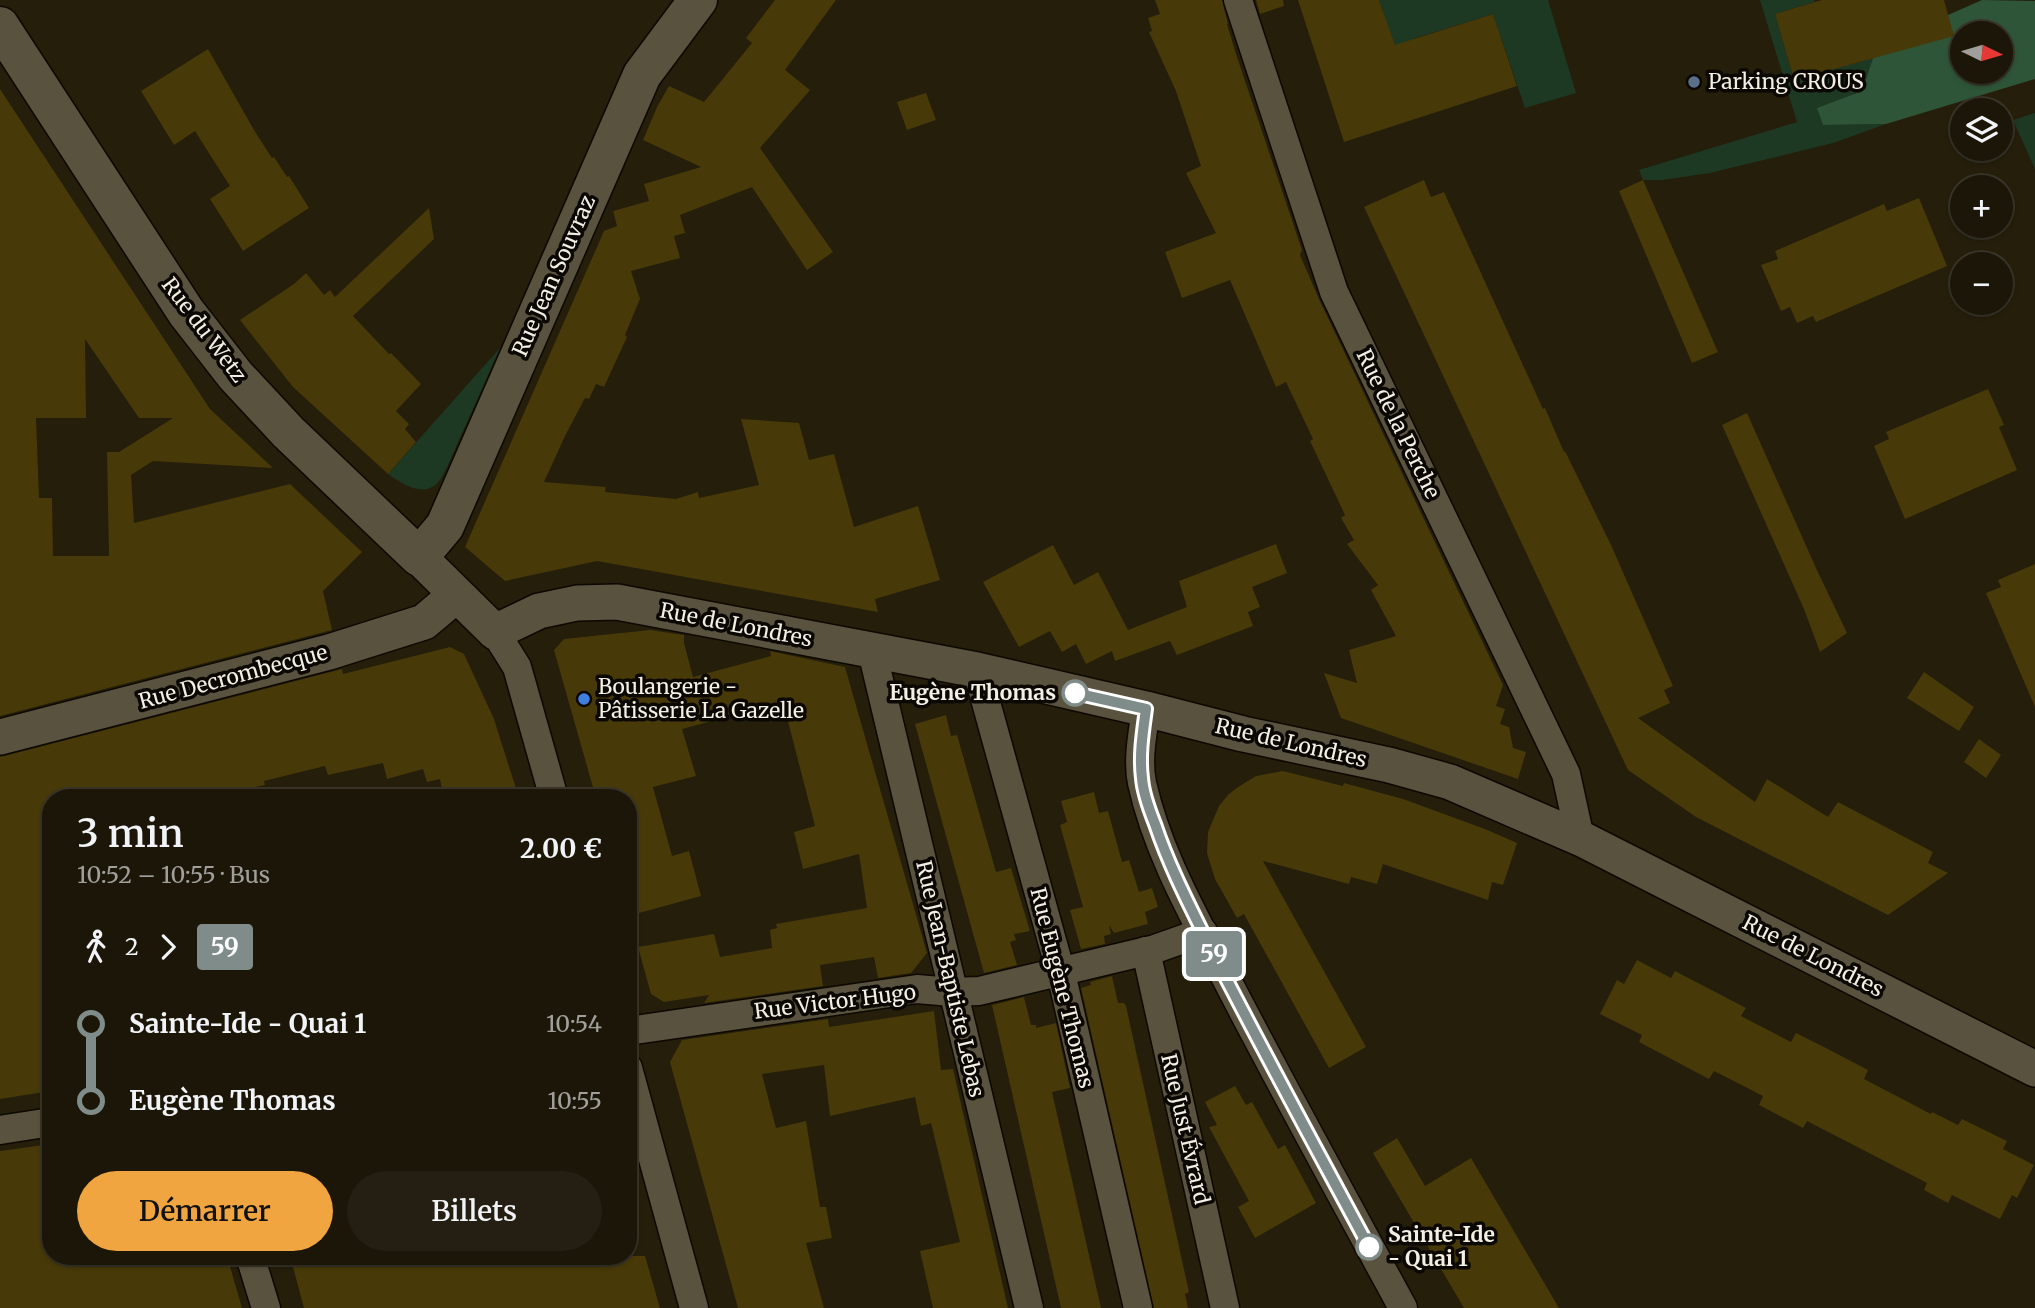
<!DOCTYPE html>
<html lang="fr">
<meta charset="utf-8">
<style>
:root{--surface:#1b1608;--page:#241f12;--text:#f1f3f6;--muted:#a09f9c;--line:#393529;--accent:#f1a540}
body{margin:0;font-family:Merriweather,serif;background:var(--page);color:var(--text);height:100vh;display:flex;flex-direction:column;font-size:26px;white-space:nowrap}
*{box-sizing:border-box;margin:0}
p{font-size:23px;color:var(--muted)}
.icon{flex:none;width:38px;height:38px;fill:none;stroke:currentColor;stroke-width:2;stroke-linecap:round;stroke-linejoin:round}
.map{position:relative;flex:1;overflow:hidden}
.panel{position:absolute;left:42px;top:789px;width:595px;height:476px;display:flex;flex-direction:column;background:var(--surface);border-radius:28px;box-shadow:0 2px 5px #0004,0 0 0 2px var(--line)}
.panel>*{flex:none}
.badge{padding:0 14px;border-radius:5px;font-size:24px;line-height:46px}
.needle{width:46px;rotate:95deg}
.tools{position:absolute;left:1950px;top:21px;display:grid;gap:14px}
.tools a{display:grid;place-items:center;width:63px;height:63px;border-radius:50%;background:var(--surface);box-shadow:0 2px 5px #0004,0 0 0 2px var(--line);font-size:35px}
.map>.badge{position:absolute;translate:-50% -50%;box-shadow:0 0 0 4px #fff}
.legs{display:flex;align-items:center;gap:10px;height:77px;padding:0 35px;font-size:23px}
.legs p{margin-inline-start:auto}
.overview{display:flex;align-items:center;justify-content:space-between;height:119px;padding:0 35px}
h1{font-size:38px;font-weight:600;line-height:52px}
.action{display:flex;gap:14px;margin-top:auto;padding:14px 35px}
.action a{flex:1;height:80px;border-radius:42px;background:var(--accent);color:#111;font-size:28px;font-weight:600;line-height:80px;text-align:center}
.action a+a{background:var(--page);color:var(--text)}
ul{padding:0 35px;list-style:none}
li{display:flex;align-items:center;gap:24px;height:77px;font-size:26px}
li i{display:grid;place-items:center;width:10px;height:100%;margin:0 9px;background:currentColor}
li i::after{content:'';width:18px;height:18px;margin:-9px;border:5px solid;border-radius:50%;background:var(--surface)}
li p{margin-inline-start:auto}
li:first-child i{background:linear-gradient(#0000 50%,currentColor 0)}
li:last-child i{background:linear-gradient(currentColor 50%,#0000 0)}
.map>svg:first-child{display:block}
.green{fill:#1d3924}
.forest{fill:#2e5537;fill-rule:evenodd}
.building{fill:#473908;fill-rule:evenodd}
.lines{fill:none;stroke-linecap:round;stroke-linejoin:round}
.minor-casing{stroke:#0d0800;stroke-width:31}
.tertiary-casing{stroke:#0d0800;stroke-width:38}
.secondary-casing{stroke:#0d0800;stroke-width:41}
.minor{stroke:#58523e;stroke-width:28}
.tertiary{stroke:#58523e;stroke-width:35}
.secondary{stroke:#58523e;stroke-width:38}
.line-1-casing{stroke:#fff;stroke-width:16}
.line-1{stroke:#808c89;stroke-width:10}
.service-dot{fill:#5c6f8a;stroke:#0b0803;stroke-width:2.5}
.stop-1-dot{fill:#fff;stroke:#808c89;stroke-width:3.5}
.shop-dot{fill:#3f7fe0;stroke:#0b0803;stroke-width:2.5}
.labels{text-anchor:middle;stroke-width:7;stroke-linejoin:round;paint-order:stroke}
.poi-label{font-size:21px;fill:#f3efe4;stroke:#0b0803;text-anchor:start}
.street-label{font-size:21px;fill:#f3efe4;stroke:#0b0803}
.stop-label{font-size:21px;font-weight:bold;fill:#f3efe4;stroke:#0b0803;text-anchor:end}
</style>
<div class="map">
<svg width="2035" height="1308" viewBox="0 0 2035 1308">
<rect width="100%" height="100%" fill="#241e0b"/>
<g class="green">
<path d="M 1379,0 L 1548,0 L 1576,93 L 1525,108 L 1493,14 L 1413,39 L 1400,60 Z"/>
<path d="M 1760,0 L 1814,0 L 1815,2 L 1775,14 L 1794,80 L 1873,58 L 1862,91 L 1818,108 L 1823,125 L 1886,124 L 1833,143 L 1710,173 L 1662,180 L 1643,180 L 1639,170 L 1797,122 Z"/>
<path d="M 2035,113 L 2035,169 L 2013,120 Z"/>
<path d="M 500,348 L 447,467 C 444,472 442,478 438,482 C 424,499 401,483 388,474 Z"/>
</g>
<path class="forest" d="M 1982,0 L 2035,1 L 2035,79 L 1886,124 L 1823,125 L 1817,108 L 1862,91 L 1873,58 L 1948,15 ZM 1962,33 L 2000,33 L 2000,72 L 1962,72 Z"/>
<g class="building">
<path d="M 775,0 L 836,0 L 785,70 L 810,90 L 760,148 L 833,252 L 807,270 L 752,187 L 680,215 L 685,233 L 674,236 L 680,258 L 631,271 L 640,299 L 625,335 L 627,337 L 604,387 L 596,384 L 589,399 L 585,398 L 566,434 L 544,482 L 606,487 L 605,492 L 676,499 L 698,492 L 699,498 L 759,485 L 741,419 L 799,423 L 809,460 L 834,454 L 854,527 L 918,506 L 940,580 L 875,599 L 878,612 L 597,561 L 505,581 L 465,547 L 604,231 L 617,226 L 613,211 L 649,201 L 644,184 L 701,167 L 643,140 L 657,107 L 669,86 L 704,102 L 752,43 L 746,38 Z"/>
<path d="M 1155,0 L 1222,0 L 1228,24 L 1227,24 L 1236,54 L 1302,250 L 1300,255 L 1319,299 L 1503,685 L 1496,706 L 1505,709 L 1500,724 L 1509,727 L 1513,748 L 1526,752 L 1518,779 L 1341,718 L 1324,673 L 1357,683 L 1349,650 L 1396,636 L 1371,590 L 1378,585 L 1347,544 L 1354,540 L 1341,518 L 1345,515 L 1310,441 L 1313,439 L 1286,382 L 1276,387 L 1230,280 L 1182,298 L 1165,252 L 1216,233 L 1186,173 L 1201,166 L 1176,91 L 1149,32 L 1152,31 L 1148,18 L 1160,14 Z"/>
<path d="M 1256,0 L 1283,0 L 1284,6 L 1260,14 Z"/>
<path d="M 1298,0 L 1379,0 L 1395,45 L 1493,14 L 1517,86 L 1344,142 Z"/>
<path d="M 1822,0 L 1944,0 L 1954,36 L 1794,80 L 1775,14 Z"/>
<path d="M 208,49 L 254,130 L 272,158 L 274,157 L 287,177 L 289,176 L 309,208 L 243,251 L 210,199 L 230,186 L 212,158 L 195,131 L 174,145 L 141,91 Z"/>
<path d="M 0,89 L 210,409 L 273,468 L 153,461 L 131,475 L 134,523 L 290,484 L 362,552 L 323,591 L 332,630 L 0,716 ZM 85,339 L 139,418 L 173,418 L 119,452 L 107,452 L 109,556 L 53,556 L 52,498 L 39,498 L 36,418 L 86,418 Z"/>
<path d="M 926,93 L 936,120 L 907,130 L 897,102 Z"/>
<path d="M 1424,180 L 1431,197 L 1444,192 L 1543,409 L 1545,408 L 1564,452 L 1565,451 L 1611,545 L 1673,686 L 1664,690 L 1670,703 L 1638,718 L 1755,802 L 1767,779 L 1828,817 L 1838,802 L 1933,852 L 1928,863 L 1948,873 L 1888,915 L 1696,817 L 1628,770 L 1364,207 Z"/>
<path d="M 1643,180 L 1718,352 L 1692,363 L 1619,191 Z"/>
<path d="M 1919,198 L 1947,266 L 1816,322 L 1813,316 L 1797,323 L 1790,307 L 1781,311 L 1761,265 L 1778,259 L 1775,251 L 1884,204 L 1887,211 Z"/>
<path d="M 429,208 L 434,239 L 353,316 L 389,354 L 391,353 L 421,384 L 396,411 L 409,424 L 405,429 L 416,442 L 388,474 L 293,387 L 240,320 L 294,284 L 306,273 L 324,295 L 330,290 L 335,297 Z"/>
<path d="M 1988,389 L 2004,425 L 1999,427 L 2017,470 L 1905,519 L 1874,446 L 1889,439 L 1886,432 Z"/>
<path d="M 1747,413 L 1816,568 L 1847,633 L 1820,652 L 1804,609 L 1722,425 Z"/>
<path d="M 1276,544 L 1287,573 L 1252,587 L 1260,607 L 1248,612 L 1253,626 L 1177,655 L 1170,641 L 1115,661 L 1112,651 L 1086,664 L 1076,644 L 1062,652 L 1050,631 L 1019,647 L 983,582 L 1053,545 L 1074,585 L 1098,572 L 1128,630 L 1187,607 L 1179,581 Z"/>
<path d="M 2035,564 L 2035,707 L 1986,593 L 2001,587 L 1998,580 Z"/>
<path d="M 650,630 L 684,635 L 684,643 L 693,677 L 771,656 L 770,651 L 845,667 L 927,953 L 911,973 L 878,978 L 874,957 L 820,965 L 823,986 L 704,1003 L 709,995 L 664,1002 L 651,994 L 638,947 L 714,934 L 720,957 L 772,948 L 770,930 L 777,928 L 776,924 L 867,908 L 859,854 L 803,869 L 794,832 L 815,826 L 783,702 L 682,729 L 696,776 L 653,787 L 672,856 L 689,851 L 701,896 L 628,916 L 628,798 L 596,798 L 554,650 L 564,639 Z"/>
<path d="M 450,647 L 464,654 L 494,719 L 519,798 L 470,798 L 468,789 L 449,793 L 448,787 L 442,789 L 440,779 L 427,782 L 423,769 L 387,779 L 383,763 L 328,775 L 325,766 L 264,781 L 265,785 L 223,794 L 224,798 L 49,798 L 51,969 L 42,969 L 43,1046 L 51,1046 L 51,1091 L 0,1099 L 0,757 L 342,669 L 343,674 Z"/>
<path d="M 1924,672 L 1974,707 L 1959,731 L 1907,698 Z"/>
<path d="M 946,715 L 951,736 L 957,735 L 996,872 L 1011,868 L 1030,931 L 1014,934 L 1016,940 L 1010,942 L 1017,965 L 984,973 L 915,724 Z"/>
<path d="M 1979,739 L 2001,755 L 1986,778 L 1964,762 Z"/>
<path d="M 1283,771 L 1343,786 L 1344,783 L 1403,799 L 1485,829 L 1517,843 L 1503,885 L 1492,882 L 1488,900 L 1383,864 L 1377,884 L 1351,877 L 1349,884 L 1263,861 L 1366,1047 L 1329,1068 L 1244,914 L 1237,918 L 1215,879 L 1207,853 L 1208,832 L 1219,806 L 1228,795 L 1238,787 L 1256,776 Z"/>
<path d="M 1094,792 L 1099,813 L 1108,811 L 1122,862 L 1129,860 L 1139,892 L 1152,888 L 1158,907 L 1145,912 L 1148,924 L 1114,933 L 1109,925 L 1111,934 L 1104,936 L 1105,944 L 1081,949 L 1070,910 L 1083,907 L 1060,825 L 1067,822 L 1061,801 Z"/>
<path d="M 1637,960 L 1671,978 L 1675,971 L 1746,1008 L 1741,1016 L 1791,1042 L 1796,1033 L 1824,1047 L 1868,1070 L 1864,1079 L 1931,1114 L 1932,1112 L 1958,1125 L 1962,1119 L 2007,1141 L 2003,1149 L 2034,1165 L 2017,1198 L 2012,1195 L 2000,1219 L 1952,1195 L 1948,1203 L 1924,1190 L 1927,1183 L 1807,1121 L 1803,1128 L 1759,1105 L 1763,1096 L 1714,1071 L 1709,1079 L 1639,1042 L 1642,1035 L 1600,1014 L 1617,980 L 1624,984 Z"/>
<path d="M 1112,976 L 1118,1003 L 1124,1003 L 1126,1006 L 1189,1292 L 1185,1294 L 1188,1308 L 1154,1308 L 1081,988 L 1091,985 L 1090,982 Z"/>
<path d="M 1024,997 L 1031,1025 L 1036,1025 L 1036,1028 L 1056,1023 L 1070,1088 L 1052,1092 L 1101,1308 L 1061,1308 L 992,1005 Z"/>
<path d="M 934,1011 L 941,1070 L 953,1069 L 1008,1308 L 933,1308 L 920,1251 L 960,1242 L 931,1123 L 921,1126 L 915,1097 L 830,1116 L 824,1065 L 762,1074 L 776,1128 L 806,1121 L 820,1207 L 826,1207 L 832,1238 L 806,1243 L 824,1308 L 738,1308 L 670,1062 L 682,1040 L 828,1019 L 829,1027 Z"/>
<path d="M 1235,1086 L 1246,1105 L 1252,1102 L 1278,1149 L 1285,1145 L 1316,1203 L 1255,1238 L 1238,1207 L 1249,1201 L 1209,1127 L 1217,1125 L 1205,1102 Z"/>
<path d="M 1397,1138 L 1425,1186 L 1471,1158 L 1559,1308 L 1464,1308 L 1373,1153 Z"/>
<path d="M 51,1144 L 51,1256 L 227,1256 L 242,1308 L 0,1308 L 0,1151 Z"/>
<path d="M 383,1256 L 645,1256 L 660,1308 L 304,1308 L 293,1267 L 317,1260 L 318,1264 Z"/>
</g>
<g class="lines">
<defs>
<g id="minor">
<path d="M 1238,0 L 1334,292 L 1566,774 L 1580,838"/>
<path d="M 495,632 L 517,667 L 554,798"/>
<path d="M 872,651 L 1029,1308"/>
<path d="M 977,670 L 1061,973 L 1138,1308"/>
<path d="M 1146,709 C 1143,732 1137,759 1142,783 C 1158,855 1197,921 1230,986 C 1286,1094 1345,1201 1403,1308"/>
<path d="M 1146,951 L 1225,1308"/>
<path d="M 628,1031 L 917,989 L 952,992 L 979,991 L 1155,949 L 1203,932"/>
<path d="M 628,1068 L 694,1308"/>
<path d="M 0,1130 L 51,1122"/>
<path d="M 250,1256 L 266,1308"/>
</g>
<g id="tertiary">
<path d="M 419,557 L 495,632 L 539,611 L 577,603 L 617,602 L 977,670 L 1146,709 L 1243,734 L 1389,765 L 1450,782 L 1582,839 L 2035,1069"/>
<path d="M 0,737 L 329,652 L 424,622 L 456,595"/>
</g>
<path id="secondary" d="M 0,26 L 186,312 L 235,375 L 288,432 L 419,557 L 445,526 L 642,75 L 698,0"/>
</defs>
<use href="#minor" class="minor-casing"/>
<use href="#tertiary" class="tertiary-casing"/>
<use href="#secondary" class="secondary-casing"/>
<use href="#minor" class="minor"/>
<use href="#tertiary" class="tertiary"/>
<use href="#secondary" class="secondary"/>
</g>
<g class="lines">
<defs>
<path id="line-1" d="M 1075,693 L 1146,709 C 1143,731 1139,755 1142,778 C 1143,793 1149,809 1155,824 C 1170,869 1193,912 1214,955 C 1264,1053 1317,1150 1369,1247"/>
</defs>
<use href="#line-1" class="line-1-casing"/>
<use href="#line-1" class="line-1"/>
</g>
<circle class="service-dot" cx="1694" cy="82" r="7"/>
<g class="stop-1-dot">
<circle cx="1075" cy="693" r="12"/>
<circle cx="1369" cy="1247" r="12"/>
</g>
<circle class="shop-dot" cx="584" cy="699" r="7"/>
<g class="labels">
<g class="poi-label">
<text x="1708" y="89">Parking CROUS</text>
<text x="598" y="694">Boulangerie -<tspan x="598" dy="24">Pâtisserie La Gazelle</tspan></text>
</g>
<g class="street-label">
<text transform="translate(554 276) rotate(-66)" y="7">Rue Jean Souvraz</text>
<text transform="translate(204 330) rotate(53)" y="7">Rue du Wetz</text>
<text transform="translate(1398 424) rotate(64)" y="7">Rue de la Perche</text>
<text transform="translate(736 625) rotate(11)" y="7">Rue de Londres</text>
<text transform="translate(233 677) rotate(-15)" y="7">Rue Decrombecque</text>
<text transform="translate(1291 743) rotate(13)" y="7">Rue de Londres</text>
<text transform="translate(1813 956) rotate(27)" y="7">Rue de Londres</text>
<text transform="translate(950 979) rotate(77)" y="7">Rue Jean-Baptiste Lebas</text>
<text transform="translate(1062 988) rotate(76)" y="7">Rue Eugène Thomas</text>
<text transform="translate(835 1002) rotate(-7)" y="7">Rue Victor Hugo</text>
<text transform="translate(1185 1129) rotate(77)" y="7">Rue Just Évrard</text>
</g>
<g class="stop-label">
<text x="1056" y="700">Eugène Thomas</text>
<text x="1388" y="1242" text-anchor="start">Sainte-Ide<tspan x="1388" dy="24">- Quai 1</tspan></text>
</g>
</g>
</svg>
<div class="tools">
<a><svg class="needle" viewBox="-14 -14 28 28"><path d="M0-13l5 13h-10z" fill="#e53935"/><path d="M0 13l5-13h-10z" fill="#a09f9c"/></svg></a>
<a><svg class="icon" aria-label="layers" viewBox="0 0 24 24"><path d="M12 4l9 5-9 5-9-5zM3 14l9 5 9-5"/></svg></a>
<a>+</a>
<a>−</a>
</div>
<b class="badge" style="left:1214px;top:954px;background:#808c89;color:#fff">59</b>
<section class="panel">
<div class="overview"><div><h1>3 min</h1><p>10:52 – 10:55 · Bus</p></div><b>2.00 €</b></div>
<div class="legs"><svg class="icon" aria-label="walk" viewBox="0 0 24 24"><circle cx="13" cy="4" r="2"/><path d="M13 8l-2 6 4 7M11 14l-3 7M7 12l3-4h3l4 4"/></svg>2<svg class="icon" aria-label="forward" viewBox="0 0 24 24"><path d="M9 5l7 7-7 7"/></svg><b class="badge" style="background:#808c89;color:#fff">59</b></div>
<ul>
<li><i style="color:#808c89"></i><b>Sainte-Ide - Quai 1</b><p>10:54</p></li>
<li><i style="color:#808c89"></i><b>Eugène Thomas</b><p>10:55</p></li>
</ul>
<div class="action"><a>Démarrer</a><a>Billets</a></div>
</section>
</div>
